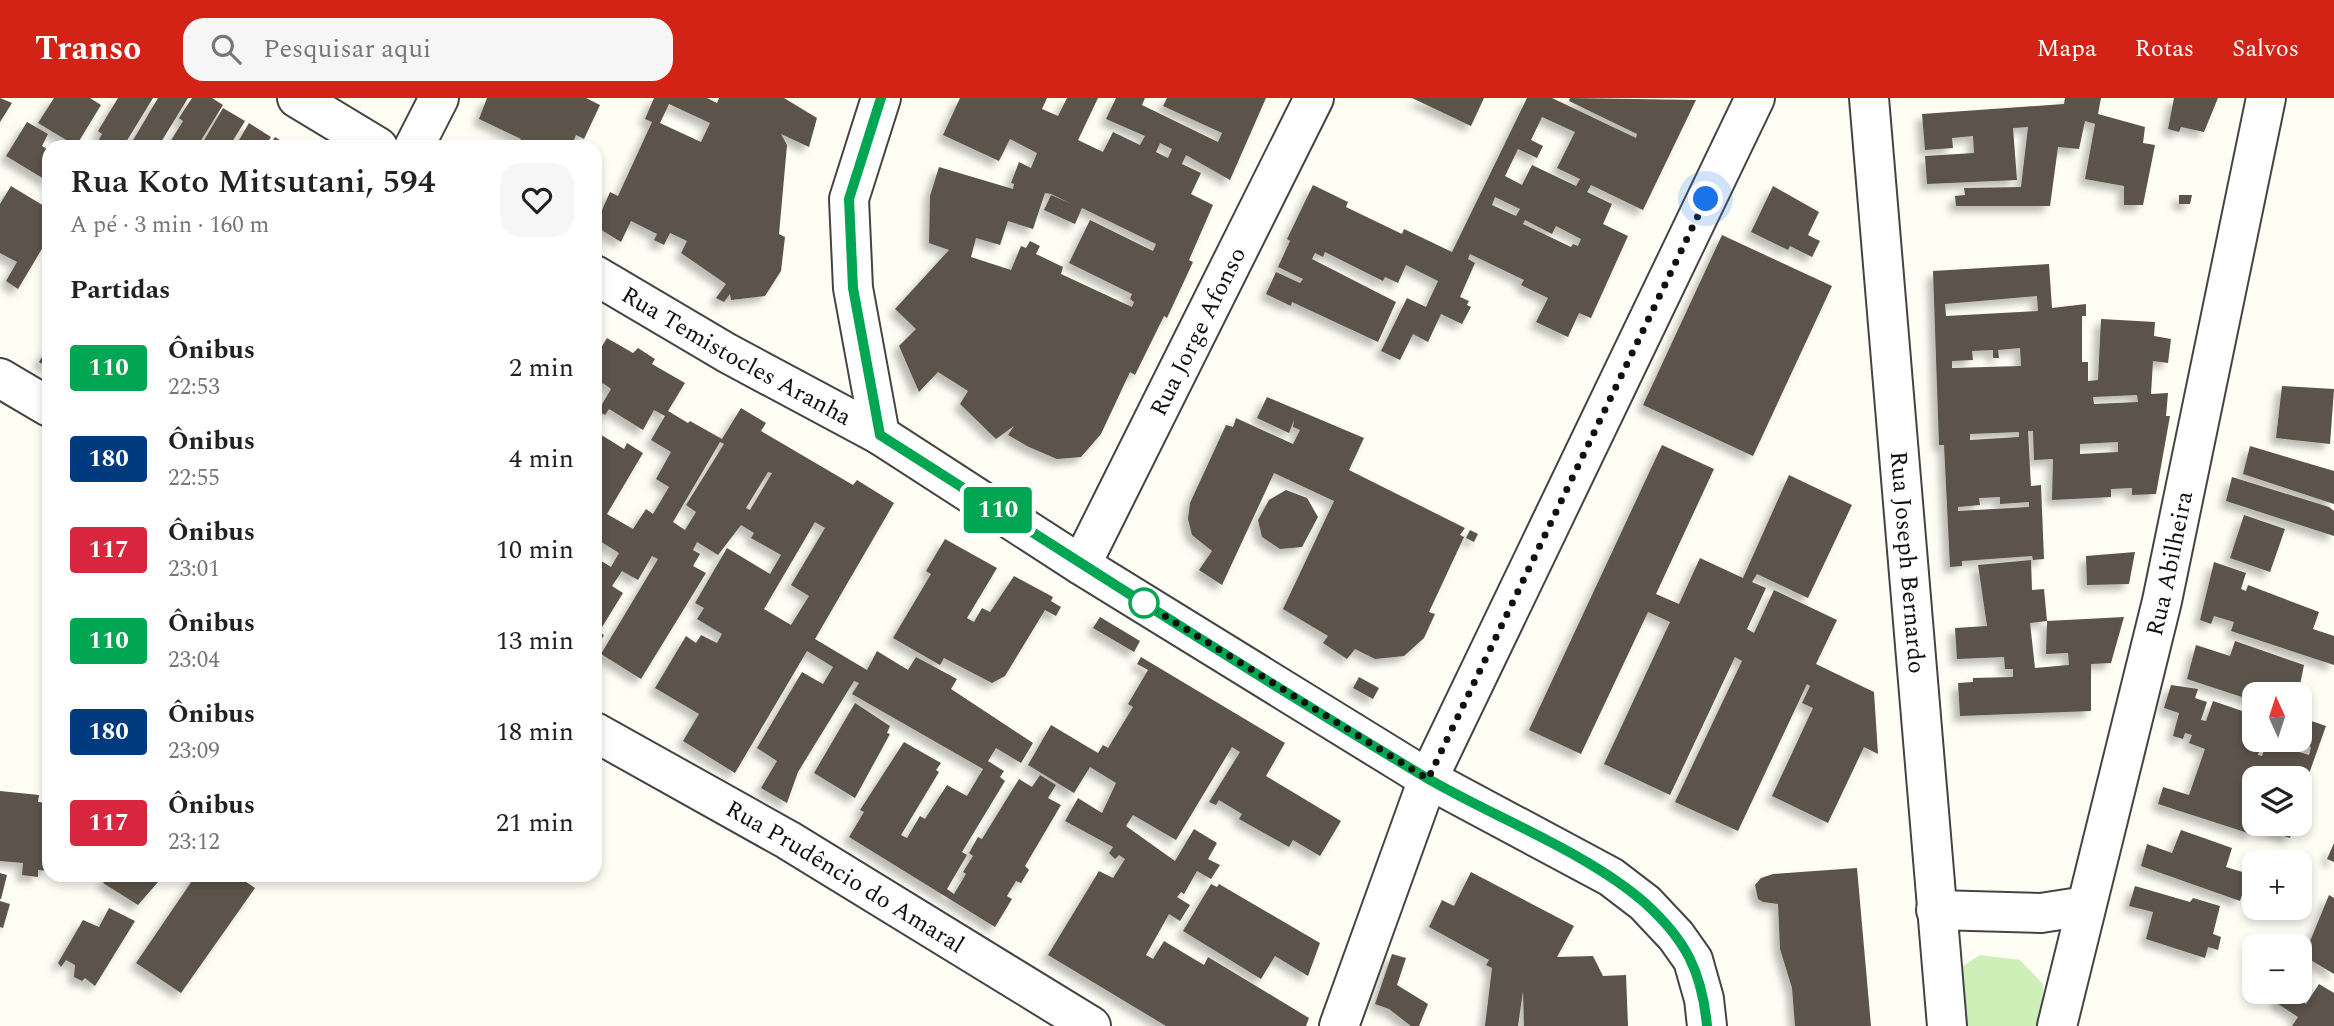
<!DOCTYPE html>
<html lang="pt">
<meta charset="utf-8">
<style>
:root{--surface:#fff;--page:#f6f6f6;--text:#222;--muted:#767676;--accent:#d32317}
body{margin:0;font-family:Spectral,serif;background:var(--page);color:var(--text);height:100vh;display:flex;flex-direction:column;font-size:26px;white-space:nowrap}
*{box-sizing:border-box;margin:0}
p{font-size:23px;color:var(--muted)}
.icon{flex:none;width:38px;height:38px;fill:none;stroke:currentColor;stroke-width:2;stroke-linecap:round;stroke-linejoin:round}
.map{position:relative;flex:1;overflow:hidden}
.drawer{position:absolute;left:42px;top:42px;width:560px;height:742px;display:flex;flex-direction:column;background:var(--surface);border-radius:21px;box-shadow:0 4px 10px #0003}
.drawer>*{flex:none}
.badge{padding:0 14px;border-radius:5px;font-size:24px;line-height:46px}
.needle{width:46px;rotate:357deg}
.controls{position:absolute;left:2242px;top:584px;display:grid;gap:14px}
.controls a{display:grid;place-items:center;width:70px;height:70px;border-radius:14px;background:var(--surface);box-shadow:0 4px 10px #0003;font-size:35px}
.you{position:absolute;width:35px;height:35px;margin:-18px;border:5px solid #fff;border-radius:50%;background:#1a73e8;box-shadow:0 0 0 10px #1a73e833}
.map>.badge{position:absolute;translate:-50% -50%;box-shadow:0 0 0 4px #fff}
h2{padding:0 28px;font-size:26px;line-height:63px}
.round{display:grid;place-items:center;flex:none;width:74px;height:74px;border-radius:21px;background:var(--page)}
.headline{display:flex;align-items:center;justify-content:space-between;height:119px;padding:0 28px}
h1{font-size:33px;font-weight:600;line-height:52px}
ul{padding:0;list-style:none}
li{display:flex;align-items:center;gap:21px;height:91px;padding:0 28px}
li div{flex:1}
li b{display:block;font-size:26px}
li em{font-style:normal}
li .badge{min-width:77px;font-weight:700;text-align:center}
header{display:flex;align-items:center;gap:42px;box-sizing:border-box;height:98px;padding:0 35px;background:var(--accent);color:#fff}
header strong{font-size:33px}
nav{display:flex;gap:38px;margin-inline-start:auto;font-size:24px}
.search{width:490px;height:63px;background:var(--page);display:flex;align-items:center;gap:18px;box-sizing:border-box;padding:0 24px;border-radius:21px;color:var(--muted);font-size:26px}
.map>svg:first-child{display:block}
.green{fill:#cfefb9}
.building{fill:#5b534c;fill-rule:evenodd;filter:url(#shadow)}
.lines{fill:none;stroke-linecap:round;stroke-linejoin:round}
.minor-casing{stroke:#444;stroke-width:42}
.minor{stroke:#fff;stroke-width:38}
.line-casing{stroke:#fff;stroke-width:16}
.line{stroke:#00a651;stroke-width:10}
.walk{stroke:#111;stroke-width:7;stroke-dasharray:0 12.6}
.stop-dot{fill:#fff;stroke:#00a651;stroke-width:3.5}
.labels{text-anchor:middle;stroke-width:7;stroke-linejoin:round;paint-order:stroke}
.street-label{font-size:24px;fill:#111;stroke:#fff}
</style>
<header>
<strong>Transo</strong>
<div class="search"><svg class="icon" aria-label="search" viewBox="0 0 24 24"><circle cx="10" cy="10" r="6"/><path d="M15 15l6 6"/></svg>Pesquisar aqui</div>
<nav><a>Mapa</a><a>Rotas</a><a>Salvos</a></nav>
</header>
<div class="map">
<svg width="2334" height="928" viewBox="0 0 2334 928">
<defs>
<filter id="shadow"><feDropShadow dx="-6" dy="6" stdDeviation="3.5" flood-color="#0004"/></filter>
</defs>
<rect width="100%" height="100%" fill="#fffef5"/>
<path class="green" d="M 1980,857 L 2020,862 L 2043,886 L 2044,910 L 2039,928 L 1960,928 L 1955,873 Z"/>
<g class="building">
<path d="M 0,0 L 12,5 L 0,24 Z"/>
<path d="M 54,0 L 90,0 L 101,7 L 76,48 L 38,25 Z"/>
<path d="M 118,0 L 153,0 L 123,49 L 95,49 L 102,36 L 98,33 Z"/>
<path d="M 158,0 L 188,0 L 158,49 L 129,49 Z"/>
<path d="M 192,0 L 212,0 L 223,7 L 197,49 L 167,49 L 183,23 L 179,20 Z"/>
<path d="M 487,0 L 586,0 L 600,7 L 584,41 L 576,37 L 571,49 L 517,49 L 521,41 L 479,21 Z"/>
<path d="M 654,0 L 707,0 L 717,5 L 719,0 L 784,0 L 817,20 L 809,49 L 781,36 L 787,47 L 779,136 L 785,139 L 781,173 L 765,198 L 731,202 L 730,196 L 724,204 L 716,200 L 726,186 L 681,155 L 687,143 L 670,135 L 664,147 L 654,142 L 657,136 L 631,123 L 621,144 L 595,128 L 610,94 L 618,98 L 652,24 L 645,21 ZM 669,6 L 710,25 L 701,44 L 660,25 Z"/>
<path d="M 960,0 L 1047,0 L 1042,11 L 1058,18 L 1067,0 L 1098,0 L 1078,42 L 1103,54 L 1113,34 L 1140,47 L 1145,38 L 1106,21 L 1116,0 L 1145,0 L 1142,7 L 1218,44 L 1222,35 L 1163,8 L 1167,0 L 1266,0 L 1230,82 L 1186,57 L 1182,66 L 1201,75 L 1191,96 L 1213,107 L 1189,162 L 1193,164 L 1167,220 L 1164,218 L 1135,277 L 1130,274 L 1101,336 L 1081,359 L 1057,361 L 1029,349 L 1008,337 L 1014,328 L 996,341 L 960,306 L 968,293 L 938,274 L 919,294 L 899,248 L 916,231 L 895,211 L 949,152 L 929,145 L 930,98 L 939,69 L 1013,91 L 1014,86 L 1011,85 L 1019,64 L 1031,70 L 1037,55 L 1010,41 L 999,63 L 943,37 ZM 1160,45 L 1172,51 L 1168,60 L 1156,54 ZM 1045,95 L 1051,96 L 1072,106 L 1051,97 L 1044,112 L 1075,126 L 1082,110 L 1156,146 L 1153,153 L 1090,122 L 1069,165 L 1132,196 L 1130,201 L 1134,204 L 1132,209 L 1061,176 L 1063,169 L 1036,156 L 1040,148 L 1030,143 L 1026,150 L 1021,148 L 1011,172 L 971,159 L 976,140 L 1000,147 L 1008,123 L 1033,131 Z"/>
<path d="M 1412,0 L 1484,0 L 1471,28 Z"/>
<path d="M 1527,0 L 1552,0 L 1636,40 L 1637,36 L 1569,3 L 1570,0 L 1696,2 L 1643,112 L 1591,87 L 1587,94 L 1612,106 L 1603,126 L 1628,138 L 1591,220 L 1579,215 L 1568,239 L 1536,224 L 1548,200 L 1521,187 L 1524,182 L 1470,156 L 1468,161 L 1475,165 L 1460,199 L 1469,203 L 1467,207 L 1471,209 L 1462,226 L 1441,216 L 1428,244 L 1413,236 L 1400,262 L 1381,253 L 1407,200 L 1426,209 L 1438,183 L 1406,167 L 1398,185 L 1385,179 L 1383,183 L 1325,154 L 1323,159 L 1315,155 L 1312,161 L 1396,204 L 1378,244 L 1292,204 L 1291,208 L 1266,196 L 1276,174 L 1300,185 L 1303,181 L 1278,169 L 1290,143 L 1287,141 L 1313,87 L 1348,104 L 1346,109 L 1402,136 L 1404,131 L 1452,154 ZM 1542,19 L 1575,34 L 1557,70 L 1580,81 L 1576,88 L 1532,67 L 1522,87 L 1505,78 L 1518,51 L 1537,60 L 1543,48 L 1531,42 ZM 1495,99 L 1520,111 L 1516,118 L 1492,107 ZM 1525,122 L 1552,136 L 1556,128 L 1581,141 L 1578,148 L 1573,146 L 1571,149 L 1523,126 Z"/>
<path d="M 2065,0 L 2101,0 L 2098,16 L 2145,29 L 2143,45 L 2155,47 L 2143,107 L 2124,107 L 2124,88 L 2085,81 L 2095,26 L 2085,23 L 2079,51 L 2058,49 L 2050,108 L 1956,108 L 1955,98 L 1965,97 L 1964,90 L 2021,89 L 2028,29 L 2013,30 L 2017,82 L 1927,86 L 1925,58 L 1974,55 L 1973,38 L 1952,40 L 1953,50 L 1925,52 L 1922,16 L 2064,6 Z"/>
<path d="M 2174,0 L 2218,0 L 2204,34 L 2181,29 L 2179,34 L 2168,31 Z"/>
<path d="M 223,10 L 245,23 L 229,49 L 200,49 Z"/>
<path d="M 27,24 L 48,36 L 42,48 L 49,52 L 49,84 L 6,58 Z"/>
<path d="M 249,25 L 271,39 L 265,49 L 235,49 Z"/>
<path d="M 275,39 L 291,49 L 269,49 Z"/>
<path d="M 11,88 L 49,111 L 49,139 L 18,191 L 6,183 L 17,164 L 0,155 L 0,106 Z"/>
<path d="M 1773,88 L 1819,114 L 1808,137 L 1820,143 L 1812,159 L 1790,148 L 1788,152 L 1751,134 Z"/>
<path d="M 2179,97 L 2192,97 L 2190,106 L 2179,106 Z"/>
<path d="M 1722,137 L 1832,188 L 1753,358 L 1643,307 Z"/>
<path d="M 2049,166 L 2052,210 L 2086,206 L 2086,218 L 2082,218 L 2082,264 L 2088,264 L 2088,283 L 2098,282 L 2101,221 L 2155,224 L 2154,238 L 2171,241 L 2168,265 L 2153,263 L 2151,296 L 2168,295 L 2166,318 L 2170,318 L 2156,396 L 2132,397 L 2132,390 L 2111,391 L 2111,399 L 2052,402 L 2053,361 L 2034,362 L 2033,333 L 2028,333 L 2031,388 L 2041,387 L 2044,461 L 2033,462 L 2032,458 L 1962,463 L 1962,468 L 1950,469 L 1944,347 L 1939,347 L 1933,173 ZM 2037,198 L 2038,213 L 1946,218 L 1945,206 ZM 2020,250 L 2021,268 L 1952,270 L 1952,263 L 1973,262 L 1972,253 L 1993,252 L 1993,260 L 1999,260 L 1998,252 ZM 2137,297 L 2138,304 L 2094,306 L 2093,299 ZM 2019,334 L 2019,339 L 1970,342 L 1970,336 ZM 2118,344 L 2118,354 L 2080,356 L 2080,346 ZM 2000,399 L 2000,406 L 2029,404 L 2029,409 L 1958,413 L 1958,409 L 1980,407 L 1979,400 Z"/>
<path d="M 607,240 L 633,255 L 638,250 L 655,261 L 652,266 L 685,285 L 668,313 L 688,325 L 690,323 L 722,341 L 741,310 L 766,325 L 761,333 L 853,387 L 857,382 L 894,405 L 815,541 L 867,572 L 877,553 L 908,572 L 916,559 L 957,581 L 951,591 L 1033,645 L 1021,665 L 996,650 L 988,663 L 1004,673 L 1000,679 L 1005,683 L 962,754 L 967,757 L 947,791 L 954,796 L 966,776 L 963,774 L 973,758 L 969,755 L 978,739 L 982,741 L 1019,681 L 1032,689 L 1040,677 L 1056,687 L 1048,700 L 1061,707 L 1025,768 L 1029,772 L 1021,785 L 1016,783 L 1007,798 L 1012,801 L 995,829 L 849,739 L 864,714 L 860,712 L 904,644 L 941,665 L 936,672 L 939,674 L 901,737 L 907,740 L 920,718 L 925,721 L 947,687 L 967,698 L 983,671 L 852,596 L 859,585 L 854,583 L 798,674 L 787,705 L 761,690 L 777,663 L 757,650 L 802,574 L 823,586 L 833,569 L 807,553 L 735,675 L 683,643 L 699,616 L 655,590 L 686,538 L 696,545 L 701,537 L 717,545 L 722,536 L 697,521 L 704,510 L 695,505 L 727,450 L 770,476 L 781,457 L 751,440 L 754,435 L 741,427 L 718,457 L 697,444 L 693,452 L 700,456 L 693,468 L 706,475 L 641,581 L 601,556 L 658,461 L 652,458 L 638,482 L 622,473 L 612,488 L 623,495 L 599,534 L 604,537 L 595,553 L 595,459 L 611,469 L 619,455 L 595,440 L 595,333 L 624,351 L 627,345 L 643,355 L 607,416 L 633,431 L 646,411 L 653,416 L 669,389 L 656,381 L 671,354 L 651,342 L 665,318 L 654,312 L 643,332 L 609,311 L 605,317 L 598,313 L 611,291 L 603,285 L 595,299 L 595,260 ZM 720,344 L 724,346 L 686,407 L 696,414 L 685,432 L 673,424 ZM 768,374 L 772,375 L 750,412 L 746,410 ZM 815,424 L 825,430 L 791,487 L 809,498 L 791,527 L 764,511 Z"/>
<path d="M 49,247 L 49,270 L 39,264 Z"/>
<path d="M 2282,288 L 2334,291 L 2330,346 L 2276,340 Z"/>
<path d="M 1267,299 L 1364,340 L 1349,372 L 1465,430 L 1460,437 L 1464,439 L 1429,514 L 1435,516 L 1424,540 L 1404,558 L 1375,561 L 1355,551 L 1347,561 L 1323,545 L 1328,538 L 1283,511 L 1334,403 L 1274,375 L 1222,487 L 1199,472 L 1212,453 L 1192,437 L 1188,421 L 1190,405 L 1226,327 L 1233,329 L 1236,320 L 1293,346 L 1300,332 L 1293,329 L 1294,322 L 1289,335 L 1257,320 Z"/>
<path d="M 1662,347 L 1714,371 L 1656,496 L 1679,506 L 1700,460 L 1743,480 L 1789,377 L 1852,407 L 1808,500 L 1757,476 L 1752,484 L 1766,490 L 1747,531 L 1754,535 L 1774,492 L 1837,522 L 1816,566 L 1874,594 L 1878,656 L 1864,649 L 1828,725 L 1772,698 L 1813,610 L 1802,605 L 1810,588 L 1807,586 L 1738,733 L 1675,704 L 1742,563 L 1735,559 L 1670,697 L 1604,666 L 1670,524 L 1648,514 L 1581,656 L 1529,632 Z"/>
<path d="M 2250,348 L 2334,373 L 2334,406 L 2243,376 Z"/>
<path d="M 2232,379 L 2329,409 L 2334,413 L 2334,438 L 2226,403 Z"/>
<path d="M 1286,392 L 1307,400 L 1318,419 L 1302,449 L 1280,451 L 1262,439 L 1258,422 L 1269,402 Z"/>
<path d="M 2244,417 L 2285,431 L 2270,474 L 2230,460 Z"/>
<path d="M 1470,432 L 1478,436 L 1474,444 L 1466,440 Z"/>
<path d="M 945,441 L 997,470 L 967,520 L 974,524 L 982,510 L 990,514 L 1014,478 L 1053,499 L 1051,503 L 1061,509 L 1056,518 L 1045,512 L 1005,578 L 992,585 L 944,560 L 940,567 L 893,540 L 931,476 L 926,473 Z"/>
<path d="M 2135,454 L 2129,486 L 2087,487 L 2086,458 Z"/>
<path d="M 2031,462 L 2032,492 L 2044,491 L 2047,523 L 2124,519 L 2111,565 L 2091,566 L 2091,613 L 1960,618 L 1958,585 L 1973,584 L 1973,580 L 2013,579 L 2013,571 L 2005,571 L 2004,559 L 1957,561 L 1955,530 L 1987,528 L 1978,467 ZM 2047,523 L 2046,556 L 2068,555 L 2069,567 L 2035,570 L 2030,525 Z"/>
<path d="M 2214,464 L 2246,475 L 2241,491 L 2246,493 L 2248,487 L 2319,514 L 2313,531 L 2334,538 L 2334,567 L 2231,533 L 2234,524 L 2214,518 L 2211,526 L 2200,522 Z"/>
<path d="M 1100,519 L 1140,543 L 1134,554 L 1093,530 Z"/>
<path d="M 2235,543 L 2304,567 L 2298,597 L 2254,597 L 2254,603 L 2187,581 L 2196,547 L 2230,558 Z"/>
<path d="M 1141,559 L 1285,645 L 1266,678 L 1341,723 L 1320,758 L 1293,742 L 1289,749 L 1239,721 L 1242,716 L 1219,702 L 1216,707 L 1209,704 L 1240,654 L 1232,649 L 1176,742 L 1133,717 L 1126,728 L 1175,763 L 1194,731 L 1217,745 L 1208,761 L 1220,767 L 1211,781 L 1197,773 L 1184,796 L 1181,794 L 1177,799 L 1190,807 L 1180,823 L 1169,816 L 1146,857 L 1153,861 L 1164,843 L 1204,867 L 1208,859 L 1309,920 L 1306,928 L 1166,928 L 1048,857 L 1099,773 L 1113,780 L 1125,761 L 1119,757 L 1115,761 L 1109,755 L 1113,749 L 1065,723 L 1078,700 L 1102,715 L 1116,685 L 1090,669 L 1074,695 L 1028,667 L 1051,627 L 1098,655 L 1103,647 L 1108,650 L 1133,609 L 1128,606 L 1148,572 L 1137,566 Z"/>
<path d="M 1359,579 L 1379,590 L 1373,601 L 1353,590 Z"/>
<path d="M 2171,587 L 2198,591 L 2195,600 L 2207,604 L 2201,622 L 2206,623 L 2213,603 L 2254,617 L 2254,642 L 2263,642 L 2258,657 L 2262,658 L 2267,644 L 2309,657 L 2311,649 L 2292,643 L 2300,642 L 2300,619 L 2326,628 L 2300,701 L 2300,681 L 2254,681 L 2254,726 L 2294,726 L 2290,740 L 2254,728 L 2251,736 L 2158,706 L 2163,689 L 2189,697 L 2205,651 L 2189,645 L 2192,637 L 2185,635 L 2183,641 L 2173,638 L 2179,615 L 2164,610 Z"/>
<path d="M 855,605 L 890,628 L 887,635 L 890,636 L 855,700 L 814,675 Z"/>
<path d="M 0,693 L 39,697 L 38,704 L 49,705 L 49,773 L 38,772 L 38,779 L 22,777 L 23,765 L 0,763 Z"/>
<path d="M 2181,732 L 2232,750 L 2226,769 L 2249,776 L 2240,803 L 2141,768 L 2147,746 L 2172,755 Z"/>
<path d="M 2334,745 L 2334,764 L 2327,761 Z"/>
<path d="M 1857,770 L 1871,928 L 1795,928 L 1792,890 L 1780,851 L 1778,806 L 1763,804 L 1758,801 L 1755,787 L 1761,780 L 1773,776 Z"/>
<path d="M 1471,774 L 1574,828 L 1557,859 L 1593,858 L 1603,878 L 1626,877 L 1628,928 L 1524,928 L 1523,893 L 1518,928 L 1485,928 L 1492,870 L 1486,867 L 1489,862 L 1429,829 L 1442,802 L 1454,808 Z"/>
<path d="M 0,775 L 7,777 L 1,801 L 0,801 Z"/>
<path d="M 109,777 L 152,777 L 150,779 L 158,784 L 138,807 L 103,785 Z"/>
<path d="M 196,777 L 236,777 L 255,790 L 181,895 L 136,865 Z"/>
<path d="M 1211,786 L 1217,789 L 1219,786 L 1320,845 L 1308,878 L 1275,858 L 1261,881 L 1183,833 Z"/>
<path d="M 2135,788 L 2190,804 L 2193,800 L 2220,808 L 2213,836 L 2221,839 L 2218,852 L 2208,849 L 2205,860 L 2146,841 L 2153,814 L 2129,808 Z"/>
<path d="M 2329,797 L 2334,800 L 2334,876 L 2304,858 Z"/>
<path d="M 0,803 L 10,806 L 3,830 L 0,829 Z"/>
<path d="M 109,810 L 135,823 L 95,888 L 85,880 L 82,883 L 74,879 L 75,867 L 66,862 L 61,869 L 58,865 L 83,822 L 99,829 Z"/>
<path d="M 1392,856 L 1406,860 L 1397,887 L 1428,906 L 1419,928 L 1411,928 L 1389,911 L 1375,906 Z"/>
<path d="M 2319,886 L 2334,895 L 2334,928 L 2292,928 L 2298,919 L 2275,904 L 2281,894 L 2289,894 L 2306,906 Z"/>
</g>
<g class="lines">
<defs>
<g id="minor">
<path d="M 297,0 L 378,49"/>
<path id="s1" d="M 1869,0 L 1947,928"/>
<path d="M 414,49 L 439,0"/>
<path id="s2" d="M 595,177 L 727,255 L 880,337 L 1081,467 L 1428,681 L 1611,779 L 1645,805 L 1676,838 L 1693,862 L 1704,901 L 1707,928"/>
<path d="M 0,280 L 49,309"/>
<path d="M 880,337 L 853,190 L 849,101 L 881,0"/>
<path id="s3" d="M 1081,467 L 1314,0"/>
<path id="s4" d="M 595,634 L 788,742 L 1091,928"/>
<path d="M 1936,812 L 2041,815 L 2086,808"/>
<path d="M 1339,928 L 1428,681 L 1755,0"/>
<path id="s5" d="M 2057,928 L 2162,503 L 2266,0"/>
</g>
</defs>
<use href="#minor" class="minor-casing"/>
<use href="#minor" class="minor"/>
</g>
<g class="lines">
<defs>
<path id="line" d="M 881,0 L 849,101 L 853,190 L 880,337 C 1061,452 1241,569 1425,679 C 1493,719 1587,754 1645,805 C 1686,842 1702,874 1707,928"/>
</defs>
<use href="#line" class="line-casing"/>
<use href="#line" class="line"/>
<path class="walk" d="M 1144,505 L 1428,681 L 1706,101"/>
</g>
<circle class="stop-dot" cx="1144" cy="505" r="14"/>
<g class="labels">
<g class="street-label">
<text dy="8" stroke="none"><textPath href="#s3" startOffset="261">Rua Jorge Afonso</textPath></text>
<text dy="8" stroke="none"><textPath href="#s2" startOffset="163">Rua Temistocles Aranha</textPath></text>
<text dy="8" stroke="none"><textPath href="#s1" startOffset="466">Rua Joseph Bernardo</textPath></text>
<text dy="8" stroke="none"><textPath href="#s5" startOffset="476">Rua Abilheira</textPath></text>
<text dy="8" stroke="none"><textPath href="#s4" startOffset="289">Rua Prudêncio do Amaral</textPath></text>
</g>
</g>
</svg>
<div class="controls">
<a><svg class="needle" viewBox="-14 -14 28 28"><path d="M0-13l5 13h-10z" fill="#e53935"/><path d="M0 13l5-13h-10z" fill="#767676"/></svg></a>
<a><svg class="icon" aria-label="layers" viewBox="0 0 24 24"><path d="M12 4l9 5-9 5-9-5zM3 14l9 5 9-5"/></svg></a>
<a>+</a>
<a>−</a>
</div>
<div class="you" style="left:1706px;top:101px"></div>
<b class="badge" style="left:998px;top:412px;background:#00a651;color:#fff">110</b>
<section class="drawer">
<div class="headline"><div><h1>Rua Koto Mitsutani, 594</h1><p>A pé · 3 min · 160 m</p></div><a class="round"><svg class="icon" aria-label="heart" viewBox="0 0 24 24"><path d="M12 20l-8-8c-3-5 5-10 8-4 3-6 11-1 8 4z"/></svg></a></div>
<h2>Partidas</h2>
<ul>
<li><span class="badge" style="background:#00a651;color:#fff">110</span><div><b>Ônibus</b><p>22:53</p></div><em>2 min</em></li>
<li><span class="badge" style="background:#003b80;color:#fff">180</span><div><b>Ônibus</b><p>22:55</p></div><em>4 min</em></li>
<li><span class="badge" style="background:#d7263d;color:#fff">117</span><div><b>Ônibus</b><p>23:01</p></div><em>10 min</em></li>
<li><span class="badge" style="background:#00a651;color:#fff">110</span><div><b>Ônibus</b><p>23:04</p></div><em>13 min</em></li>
<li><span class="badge" style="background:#003b80;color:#fff">180</span><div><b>Ônibus</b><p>23:09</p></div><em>18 min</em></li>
<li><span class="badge" style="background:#d7263d;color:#fff">117</span><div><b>Ônibus</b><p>23:12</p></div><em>21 min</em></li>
</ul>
</section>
</div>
